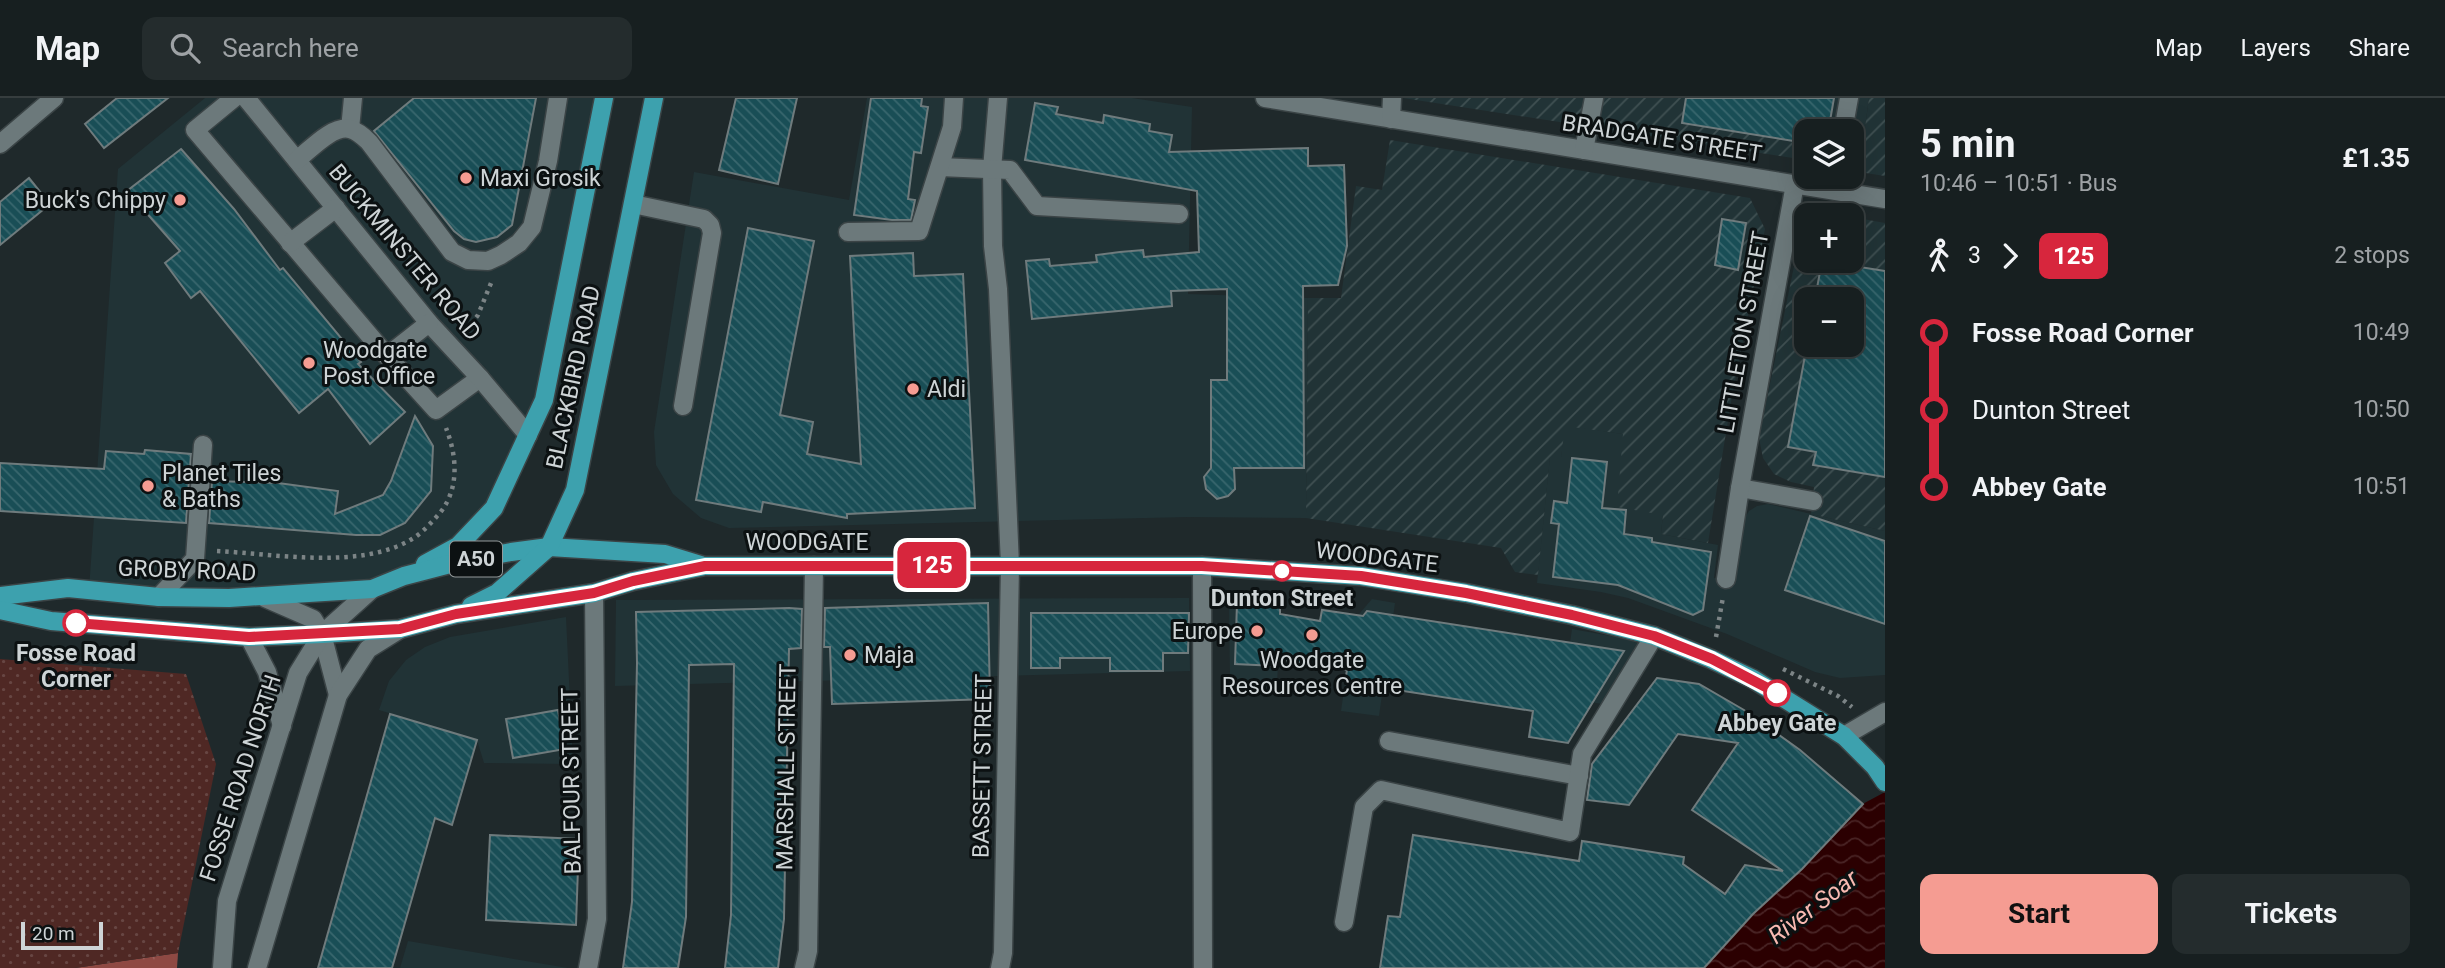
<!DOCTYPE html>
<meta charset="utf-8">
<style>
:root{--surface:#171f20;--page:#242c2d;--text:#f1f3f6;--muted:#9ea2a5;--line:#363d3e;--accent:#f59c92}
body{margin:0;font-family:Roboto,sans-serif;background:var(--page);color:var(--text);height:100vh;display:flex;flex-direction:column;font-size:26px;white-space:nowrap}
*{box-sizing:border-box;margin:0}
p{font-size:23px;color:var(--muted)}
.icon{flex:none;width:38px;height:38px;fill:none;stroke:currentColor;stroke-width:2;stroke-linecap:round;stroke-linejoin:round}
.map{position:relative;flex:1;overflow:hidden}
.sheet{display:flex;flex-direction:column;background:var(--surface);width:560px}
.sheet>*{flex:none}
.badge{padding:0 14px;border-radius:10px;font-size:24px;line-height:46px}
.tools{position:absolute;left:1794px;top:21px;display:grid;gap:14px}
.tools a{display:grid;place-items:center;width:70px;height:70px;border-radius:14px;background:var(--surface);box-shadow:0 7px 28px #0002,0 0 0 2px var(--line);font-size:35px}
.scale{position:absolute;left:21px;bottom:18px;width:82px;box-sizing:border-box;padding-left:7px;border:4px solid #ced4d6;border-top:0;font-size:19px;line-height:24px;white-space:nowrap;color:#ced4d6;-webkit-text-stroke:5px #0c1112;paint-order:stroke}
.map>.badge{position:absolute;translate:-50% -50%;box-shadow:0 0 0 4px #fff}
.legs{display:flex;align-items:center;gap:10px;height:77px;padding:0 35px;font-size:23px}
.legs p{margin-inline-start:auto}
.headline{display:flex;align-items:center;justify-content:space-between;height:119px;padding:0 35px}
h1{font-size:38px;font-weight:700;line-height:52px}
.cta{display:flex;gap:14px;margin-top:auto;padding:14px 35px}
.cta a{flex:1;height:80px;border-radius:14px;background:var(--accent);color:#111;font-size:28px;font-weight:700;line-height:80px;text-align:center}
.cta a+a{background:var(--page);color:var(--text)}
ul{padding:0 35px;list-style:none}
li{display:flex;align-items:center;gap:24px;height:77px;font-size:26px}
li i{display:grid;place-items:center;width:10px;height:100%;margin:0 9px;background:currentColor}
li i::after{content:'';width:18px;height:18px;margin:-9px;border:5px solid;border-radius:50%;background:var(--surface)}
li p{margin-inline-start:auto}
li:first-child i{background:linear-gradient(#0000 50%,currentColor 0)}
li:last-child i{background:linear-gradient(currentColor 50%,#0000 0)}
header{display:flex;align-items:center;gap:42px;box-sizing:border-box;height:98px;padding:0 35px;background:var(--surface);border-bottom:2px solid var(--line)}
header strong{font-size:33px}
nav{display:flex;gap:38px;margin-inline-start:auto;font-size:24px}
.search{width:490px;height:63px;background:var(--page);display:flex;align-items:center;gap:18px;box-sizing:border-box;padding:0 24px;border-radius:14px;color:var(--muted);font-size:26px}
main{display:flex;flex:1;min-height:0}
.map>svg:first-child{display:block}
.built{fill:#213336}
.industrial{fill:url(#industrial-furrows);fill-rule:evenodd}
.forest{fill:url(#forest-crowns)}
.garden{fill:url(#garden-dots)}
.water{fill:url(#water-waves)}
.building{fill:url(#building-back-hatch);stroke:#6f7b7d;stroke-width:2}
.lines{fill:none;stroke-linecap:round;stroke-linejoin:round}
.minor-casing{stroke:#3b4446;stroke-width:21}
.major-casing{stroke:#3b4446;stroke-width:21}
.path{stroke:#7c8486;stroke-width:4.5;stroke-dasharray:3.5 5;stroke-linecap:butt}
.minor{stroke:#6c797b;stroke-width:18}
.major{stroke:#3da1ae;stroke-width:18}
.line-1-casing{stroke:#fff;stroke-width:16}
.line-1{stroke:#d7263d;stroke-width:10}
.poi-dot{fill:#f59c92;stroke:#0c1112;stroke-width:2.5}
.stop-1-dot{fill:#fff;stroke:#d7263d;stroke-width:3.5}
.labels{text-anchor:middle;stroke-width:6;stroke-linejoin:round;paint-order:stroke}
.shield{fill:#0c1112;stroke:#949a9b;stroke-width:2}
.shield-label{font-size:21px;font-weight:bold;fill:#ced4d6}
.street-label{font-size:23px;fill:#ced4d6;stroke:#0c1112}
.poi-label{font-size:23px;fill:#ced4d6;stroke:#0c1112;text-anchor:start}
.stop-label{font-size:23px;font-weight:bold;fill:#ced4d6;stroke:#0c1112}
.water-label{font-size:24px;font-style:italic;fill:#f9bab2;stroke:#0c1112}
</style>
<header>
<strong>Map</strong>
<div class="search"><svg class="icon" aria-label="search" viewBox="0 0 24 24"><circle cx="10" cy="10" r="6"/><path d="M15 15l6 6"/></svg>Search here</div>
<nav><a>Map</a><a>Layers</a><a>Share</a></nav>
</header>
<main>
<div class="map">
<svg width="1885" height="870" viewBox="0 0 1885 870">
<defs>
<pattern id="industrial-furrows" width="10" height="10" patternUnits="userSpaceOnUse" patternTransform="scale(1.75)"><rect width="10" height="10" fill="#213336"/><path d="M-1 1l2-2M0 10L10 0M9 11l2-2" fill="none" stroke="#405052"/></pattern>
<pattern id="forest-crowns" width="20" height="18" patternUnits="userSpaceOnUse" patternTransform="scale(1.75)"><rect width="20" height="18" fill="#8e4943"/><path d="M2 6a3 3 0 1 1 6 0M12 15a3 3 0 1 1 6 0" fill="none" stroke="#9d625d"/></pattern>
<pattern id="garden-dots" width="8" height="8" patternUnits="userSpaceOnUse" patternTransform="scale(1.75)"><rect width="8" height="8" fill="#4f2824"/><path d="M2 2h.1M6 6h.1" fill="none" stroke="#674643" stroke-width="1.8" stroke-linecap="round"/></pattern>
<pattern id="water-waves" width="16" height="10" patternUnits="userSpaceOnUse" patternTransform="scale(1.75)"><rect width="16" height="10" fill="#2b0001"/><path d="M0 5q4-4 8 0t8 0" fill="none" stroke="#492425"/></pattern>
<pattern id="building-back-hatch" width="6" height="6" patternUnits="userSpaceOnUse" patternTransform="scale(1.75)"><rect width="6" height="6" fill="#194e56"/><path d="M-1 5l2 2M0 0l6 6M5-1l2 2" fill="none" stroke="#39676e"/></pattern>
</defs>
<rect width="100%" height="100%" fill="#1f292b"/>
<g class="built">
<path d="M 205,0 L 604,0 L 544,302 L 494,410 L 458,448 L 372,491 L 89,492 L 118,71 Z"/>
<path d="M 867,0 L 1132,0 L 1192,9 L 1188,196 L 1308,200 L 1306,420 L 1188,419 L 729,430 L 701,420 L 673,396 L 656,367 L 654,334 L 694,74 L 849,102 Z"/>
<path d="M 1832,0 L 1869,0 L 1859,74 L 1852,72 L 1852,33 L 1826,33 Z"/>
<path d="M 1564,327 L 1623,336 L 1623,356 L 1663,417 L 1661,436 L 1718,447 L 1714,480 L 1735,483 L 1744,421 L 1749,413 L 1757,408 L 1768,406 L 1885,433 L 1885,577 L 1840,580 L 1815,574 L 1727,536 L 1628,500 L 1601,494 L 1537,485 L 1550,358 L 1561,359 Z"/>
<path d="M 1229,498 L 1281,500 L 1277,587 L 1230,583 Z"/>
<path d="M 1189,500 L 1190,573 L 615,588 L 616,502 Z"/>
<path d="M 1372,501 L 1395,505 L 1379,618 L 1341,613 L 1354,522 Z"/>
<path d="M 566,519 L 573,666 L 484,665 L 477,642 L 379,612 L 389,583 L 406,562 L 425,549 L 450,539 Z"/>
<path d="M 1572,531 L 1622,540 L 1638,545 L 1603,606 L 1569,601 L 1564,586 Z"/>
<path d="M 408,843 L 568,870 L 400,870 Z"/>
</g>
<g class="industrial">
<path d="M 1403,0 L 1832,0 L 1826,33 L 1806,33 L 1806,62 Z"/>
<path d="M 1869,0 L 1885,0 L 1885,78 L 1859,74 Z"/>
<path d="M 1390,42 L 1750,100 L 1765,131 L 1732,298 L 1708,445 L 1661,436 L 1663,417 L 1617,409 L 1623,336 L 1565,328 L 1561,360 L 1550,359 L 1538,477 L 1515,474 L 1501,450 L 1306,420 L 1308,200 L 1341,200 L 1356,88 L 1382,92 Z"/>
<path d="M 1852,119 L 1885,125 L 1885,433 L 1811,416 L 1814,389 L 1791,384 L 1774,376 L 1763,360 L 1759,340 L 1800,139 L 1806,126 L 1806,163 L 1852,163 ZM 1806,201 L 1852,201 L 1852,247 L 1806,247 Z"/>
</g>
<path class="forest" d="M 178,855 L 177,870 L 75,870 Z"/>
<path class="garden" d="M 0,561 L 186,576 L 216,666 L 178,855 L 75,870 L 0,870 Z"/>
<path class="water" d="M 1885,694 L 1885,870 L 1704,870 L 1753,816 L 1803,770 L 1857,709 Z"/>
<g class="building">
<path d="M 117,0 L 168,0 L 104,50 L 85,26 Z"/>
<path d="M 414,0 L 536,0 L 512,127 L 497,139 L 476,144 L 464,141 L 454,133 L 374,33 Z"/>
<path d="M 736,0 L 797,0 L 778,86 L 719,72 Z"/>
<path d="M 871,0 L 922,0 L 921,8 L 928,9 L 921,55 L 914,54 L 908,101 L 915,102 L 911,122 L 892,122 L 854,117 Z"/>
<path d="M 1686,0 L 1834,0 L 1830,23 L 1821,22 L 1819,33 L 1806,33 L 1806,45 L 1682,25 Z"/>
<path d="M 1035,5 L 1058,9 L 1056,16 L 1103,25 L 1104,17 L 1150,26 L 1149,33 L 1172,37 L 1169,54 L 1308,50 L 1308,68 L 1344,67 L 1347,148 L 1338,187 L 1303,188 L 1304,370 L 1234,370 L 1235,391 L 1228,398 L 1217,401 L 1206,391 L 1204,379 L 1211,370 L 1211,282 L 1227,282 L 1227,191 L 1171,193 L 1172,208 L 1032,221 L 1026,163 L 1049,161 L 1050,168 L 1097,164 L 1096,157 L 1120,154 L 1143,152 L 1144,159 L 1199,154 L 1197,93 L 1025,62 Z"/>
<path d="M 181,51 L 234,111 L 280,172 L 283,170 L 361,264 L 358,266 L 405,314 L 370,346 L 328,291 L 299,315 L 200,193 L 191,200 L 165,165 L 180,153 L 127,93 Z"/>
<path d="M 29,80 L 50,106 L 0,147 L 0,104 Z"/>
<path d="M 1722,121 L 1746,125 L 1738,172 L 1715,167 Z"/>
<path d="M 748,130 L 814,143 L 780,317 L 813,324 L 807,356 L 861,366 L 850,158 L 913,155 L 914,178 L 963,176 L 975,410 L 847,416 L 847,420 L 763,404 L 761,414 L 696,402 Z"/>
<path d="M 1822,163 L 1885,173 L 1885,379 L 1813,367 L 1816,354 L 1788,349 L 1807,247 L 1852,247 L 1852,201 L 1815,201 Z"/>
<path d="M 415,318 L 433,348 L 431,393 L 405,425 L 380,437 L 356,437 L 209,425 L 212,383 L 278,385 L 338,393 L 335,416 L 383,397 L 391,383 Z"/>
<path d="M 145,352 L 191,356 L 186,425 L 0,413 L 0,365 L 104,371 L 106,353 L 144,356 Z"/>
<path d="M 1572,360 L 1607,364 L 1602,410 L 1626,412 L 1624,436 L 1652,440 L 1652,444 L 1711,454 L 1703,512 L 1693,517 L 1618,487 L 1553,479 L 1559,426 L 1551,425 L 1554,403 L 1567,405 Z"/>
<path d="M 1810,418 L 1885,443 L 1885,526 L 1785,492 Z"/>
<path d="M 988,505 L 990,601 L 832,606 L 830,549 L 824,549 L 825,510 Z"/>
<path d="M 1237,505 L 1280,506 L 1280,516 L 1320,523 L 1322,512 L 1363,518 L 1367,513 L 1624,553 L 1568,645 L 1529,639 L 1533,613 L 1345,584 L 1347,572 L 1278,561 L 1277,568 L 1235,566 Z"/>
<path d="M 789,510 L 802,511 L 801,550 L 789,551 L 784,821 L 778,870 L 725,870 L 731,817 L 734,566 L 689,567 L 686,819 L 678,870 L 623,870 L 632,804 L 637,565 L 636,514 Z"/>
<path d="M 1031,515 L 1189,515 L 1188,555 L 1163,555 L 1163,573 L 1110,573 L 1110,560 L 1060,560 L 1060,570 L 1031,570 Z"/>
<path d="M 1657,580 L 1699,586 L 1744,612 L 1800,652 L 1863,706 L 1802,771 L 1753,816 L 1704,870 L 1380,870 L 1388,818 L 1400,819 L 1413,737 L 1579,763 L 1582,743 L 1684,759 L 1683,766 L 1725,796 L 1745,767 L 1783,773 L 1692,712 L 1738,645 L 1678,636 L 1629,707 L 1587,702 L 1592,666 Z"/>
<path d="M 558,612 L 565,651 L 513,660 L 506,621 Z"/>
<path d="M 390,616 L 477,642 L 452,727 L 435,720 L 392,870 L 318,870 Z"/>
<path d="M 490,737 L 579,741 L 576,827 L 486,822 Z"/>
</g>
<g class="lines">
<defs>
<g id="minor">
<path d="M 234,0 L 195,32 L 387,258 L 436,312 L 480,280"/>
<path d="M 246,0 L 429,225 L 480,280 L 528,337"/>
<path d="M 998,0 L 992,71 L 993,148 L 998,191 L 1010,467 L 1003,855 L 1000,870"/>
<path d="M 1265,0 L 1885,101"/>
<path d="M 1391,21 L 1392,0"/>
<path d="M 350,31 L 353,0"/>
<path d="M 1843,33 L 1849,0"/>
<path d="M 0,46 L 54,0"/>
<path d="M 1584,52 L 1594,0"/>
<path d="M 297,62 C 310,52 332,27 350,31 C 357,33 364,39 369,44 L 452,154 L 468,162 L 488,163 L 501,157 L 519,145 L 532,129 L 548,63 L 558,0"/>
<path d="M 940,69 L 1010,72 L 1037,108 L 1179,116"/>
<path d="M 633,106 L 704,121 L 710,127 L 712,135 L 683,308"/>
<path d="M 848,134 L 919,133 L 952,29 L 954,0"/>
<path d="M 290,145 L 336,110"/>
<path d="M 387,258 L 429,225"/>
<path d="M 1740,390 L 1813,403"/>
<path d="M 1202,468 L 1203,870"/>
<path d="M 1726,481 L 1740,390 L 1795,86"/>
<path d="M 159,499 L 195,461 L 203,347"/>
<path d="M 265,500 L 313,521 L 322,536 L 338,597"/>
<path d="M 249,539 L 267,574 L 282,628"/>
<path d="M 1844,638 L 1885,614"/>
<path d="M 1389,643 L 1579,678"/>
<path d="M 1344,824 L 1364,709 L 1381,692 L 1570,734 L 1582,656 L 1654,538"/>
<path d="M 222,870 L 227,803 L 298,575 L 322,536 L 372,491"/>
<path d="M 257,870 L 338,597 L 368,551 L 400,531"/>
<path d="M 588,870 L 597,821 L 594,495"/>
<path d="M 804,870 L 808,853 L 814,468"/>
</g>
<g id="major">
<path d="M 425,466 L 458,448 L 494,410 L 544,302 L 604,0"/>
<path d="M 0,498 L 68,490 L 159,499 L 229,500 L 372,491 L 404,478 L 454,465 L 511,454 L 549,449 L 665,456 L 701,467"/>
<path d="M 471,508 L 497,495 L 549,449 L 575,392 L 654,0"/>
<path d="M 0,512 L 51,523 L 249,539 L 322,536 L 400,531 L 456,516 L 594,495 L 633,483 L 705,468 L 1202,468 L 1361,478 L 1466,495 L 1572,517 L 1654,538 L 1711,561 L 1753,581 L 1844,638 L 1875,669 L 1885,684"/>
</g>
</defs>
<use href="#minor" class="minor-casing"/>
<use href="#major" class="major-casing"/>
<g class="path">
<path d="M 466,233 L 478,217 L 491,185"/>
<path d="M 217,453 C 275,456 361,472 412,441 C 422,435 431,425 439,416 C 460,391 457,358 446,330"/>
<path d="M 1716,539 L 1723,499"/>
<path d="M 1783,571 L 1838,598 L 1852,609"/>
</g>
<use href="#minor" class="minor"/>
<use href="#major" class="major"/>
</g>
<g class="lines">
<defs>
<path id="line-1" d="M 76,525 L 249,539 L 400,531 L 456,516 L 594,495 L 633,483 L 705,468 L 1202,468 L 1361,478 L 1466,495 L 1572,517 L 1654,538 L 1712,561 L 1777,595"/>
</defs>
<use href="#line-1" class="line-1-casing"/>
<use href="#line-1" class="line-1"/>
</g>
<g class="poi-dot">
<circle cx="466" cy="80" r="7"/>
<circle cx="180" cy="102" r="7"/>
<circle cx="309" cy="265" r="7"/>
<circle cx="913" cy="291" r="7"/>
<circle cx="148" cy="388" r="7"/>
<circle cx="1257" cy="533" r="7"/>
<circle cx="1312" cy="537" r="7"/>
<circle cx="850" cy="557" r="7"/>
</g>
<g class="stop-1-dot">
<circle cx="1282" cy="473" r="9"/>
<circle cx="76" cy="525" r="12"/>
<circle cx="1777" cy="595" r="12"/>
</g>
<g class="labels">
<rect class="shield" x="450" y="443.5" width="52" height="35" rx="5"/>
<g class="shield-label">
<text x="476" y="468">A50</text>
</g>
<g class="street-label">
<text transform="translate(1662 40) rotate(9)" y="8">BRADGATE STREET</text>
<text transform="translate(405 154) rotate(50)" y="8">BUCKMINSTER ROAD</text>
<text transform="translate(1743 234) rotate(-80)" y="8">LITTLETON STREET</text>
<text transform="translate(573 279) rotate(-78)" y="8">BLACKBIRD ROAD</text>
<text x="807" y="452">WOODGATE</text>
<text transform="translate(1377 459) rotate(7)" y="8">WOODGATE</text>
<text transform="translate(187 472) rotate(2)" y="8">GROBY ROAD</text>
<text transform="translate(982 668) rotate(-89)" y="8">BASSETT STREET</text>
<text transform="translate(786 669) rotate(-89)" y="8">MARSHALL STREET</text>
<text transform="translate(240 680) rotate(-72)" y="8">FOSSE ROAD NORTH</text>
<text transform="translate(571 683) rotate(-91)" y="8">BALFOUR STREET</text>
</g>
<g class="poi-label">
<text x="480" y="88">Maxi Grosik</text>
<text x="166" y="110" text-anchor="end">Buck's Chippy</text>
<text x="323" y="260">Woodgate<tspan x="323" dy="26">Post Office</tspan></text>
<text x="927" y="299">Aldi</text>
<text x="162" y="383">Planet Tiles<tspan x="162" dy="26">&amp; Baths</tspan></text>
<text x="1243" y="541" text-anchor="end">Europe</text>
<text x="864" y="565">Maja</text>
<text x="1312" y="570" text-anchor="middle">Woodgate<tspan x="1312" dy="26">Resources Centre</tspan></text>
</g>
<g class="stop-label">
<text x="1282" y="508">Dunton Street</text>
<text x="76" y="563">Fosse Road<tspan x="76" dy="26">Corner</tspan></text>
<text x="1777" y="633">Abbey Gate</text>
</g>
<g class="water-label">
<text transform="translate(1813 809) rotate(-37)" y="8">River Soar</text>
</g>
</g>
</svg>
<div class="tools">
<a><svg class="icon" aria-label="layers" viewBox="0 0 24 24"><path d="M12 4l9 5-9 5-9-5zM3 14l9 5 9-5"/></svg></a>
<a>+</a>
<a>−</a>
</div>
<div class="scale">20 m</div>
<b class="badge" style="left:932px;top:467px;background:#d7263d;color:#fff">125</b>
</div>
<section class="sheet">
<div class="headline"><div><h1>5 min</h1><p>10:46 – 10:51 · Bus</p></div><b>£1.35</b></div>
<div class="legs"><svg class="icon" aria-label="walk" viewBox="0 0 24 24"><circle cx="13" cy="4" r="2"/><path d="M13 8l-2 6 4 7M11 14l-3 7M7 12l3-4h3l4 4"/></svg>3<svg class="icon" aria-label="forward" viewBox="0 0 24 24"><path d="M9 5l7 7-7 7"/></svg><b class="badge" style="background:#d7263d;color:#fff">125</b><p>2 stops</p></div>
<ul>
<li><i style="color:#d7263d"></i><b>Fosse Road Corner</b><p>10:49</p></li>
<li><i style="color:#d7263d"></i><span>Dunton Street</span><p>10:50</p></li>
<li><i style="color:#d7263d"></i><b>Abbey Gate</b><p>10:51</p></li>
</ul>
<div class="cta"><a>Start</a><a>Tickets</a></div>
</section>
</main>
